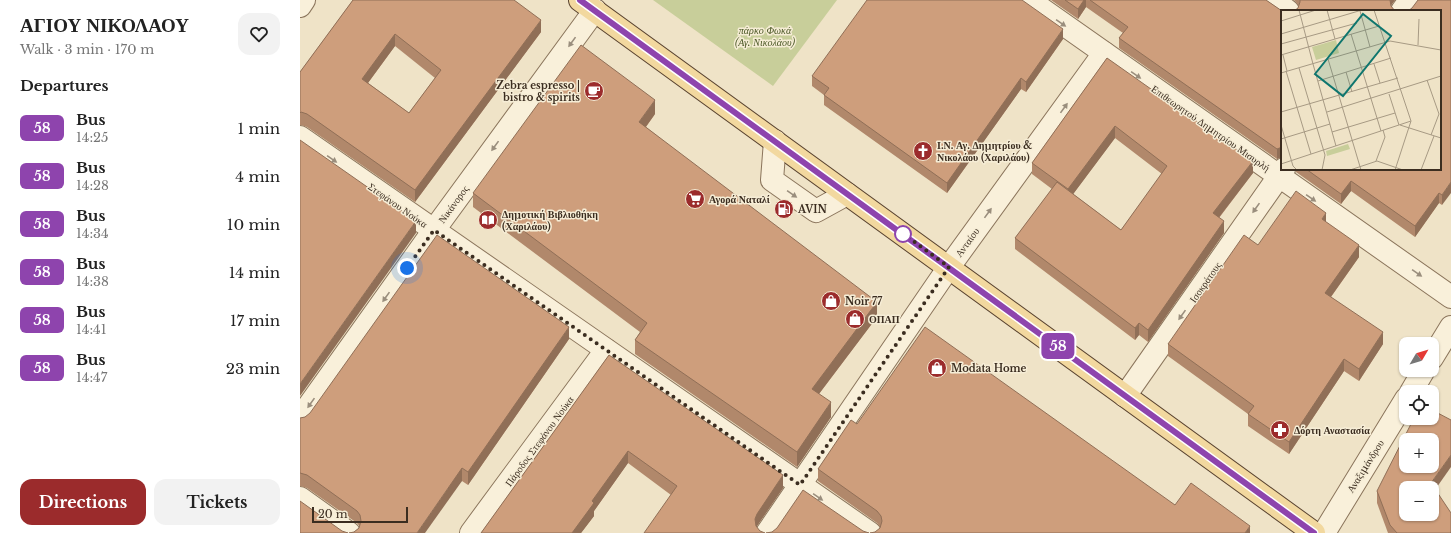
<!DOCTYPE html>
<meta charset="utf-8">
<style>
:root{--surface:#fff;--page:#f2f2f2;--text:#222;--muted:#767676;--accent:#9b2b2c}
body{margin:0;font-family:"Libre Baskerville",serif;background:var(--page);color:var(--text);height:100vh;display:flex;flex-direction:column;font-size:15px;white-space:nowrap}
*{box-sizing:border-box;margin:0}
p{font-size:13px;color:var(--muted)}
.icon{flex:none;width:22px;height:22px;fill:none;stroke:currentColor;stroke-width:2;stroke-linecap:round;stroke-linejoin:round}
.map{position:relative;flex:1;overflow:hidden}
.sheet{display:flex;flex-direction:column;background:var(--surface);width:300px}
.sheet>*{flex:none}
.badge{padding:0 8px;border-radius:6px;font-size:14px;line-height:26px}
.needle{width:26px;rotate:52deg}
.tools{position:absolute;left:1099px;top:337px;display:grid;gap:8px}
.tools a{display:grid;place-items:center;width:40px;height:40px;border-radius:8px;background:var(--surface);box-shadow:0 1px 3px #0004;font-size:20px}
.scale{position:absolute;left:12px;bottom:10px;width:96px;box-sizing:border-box;padding-left:4px;border:2px solid #3b2d20;border-top:0;font-size:11px;line-height:14px;white-space:nowrap;color:#3b2d20;-webkit-text-stroke:3px #f6edd6;paint-order:stroke}
.you{position:absolute;width:20px;height:20px;margin:-10px;border:3px solid #fff;border-radius:50%;background:#1a73e8;box-shadow:0 0 0 6px #1a73e833}
.map>.badge{position:absolute;translate:-50% -50%;box-shadow:0 0 0 2px #fff}
h2{padding:0 20px;font-size:15px;line-height:36px}
.round{display:grid;place-items:center;flex:none;width:42px;height:42px;border-radius:12px;background:var(--page)}
.head{display:flex;align-items:center;justify-content:space-between;height:68px;padding:0 20px}
h1{font-size:19px;font-weight:700;line-height:30px}
.primary-button{display:flex;gap:8px;margin-top:auto;padding:8px 20px}
.primary-button a{flex:1;height:46px;border-radius:12px;background:var(--accent);color:#fff;font-size:16px;font-weight:700;line-height:46px;text-align:center}
.primary-button a+a{background:var(--page);color:var(--text)}
ul{padding:0;list-style:none}
li{display:flex;align-items:center;gap:12px;height:48px;padding:0 20px}
li div{flex:1}
li b{display:block;font-size:15px}
li em{font-style:normal}
li .badge{min-width:44px;font-weight:700;text-align:center}
main{display:flex;flex:1;min-height:0}
.map>svg:first-child{display:block}
.green{fill:#c8ce9a}
.lines{fill:none;stroke-linecap:round;stroke-linejoin:round}
.minor-casing{stroke:#8b755c;stroke-width:24}
.major-casing{stroke:#594330;stroke-width:24}
.minor{stroke:#f9f0da;stroke-width:22}
.major{stroke:#f2d89f;stroke-width:22}
.wall{fill:#b1886b;fill-rule:evenodd}
.shaded-wall{fill:#906f57}
.building{fill:#ce9e7c;stroke:#906f57;fill-rule:evenodd}
.oneway{fill:#9a8e7d}
.line-casing{stroke:#fff;stroke-width:9}
.line{stroke:#8e44ad;stroke-width:6}
.walk{stroke:#3b2d20;stroke-width:4;stroke-dasharray:0 7.2}
.stop-dot{fill:#fff;stroke:#8e44ad;stroke-width:2}
.labels{text-anchor:middle;stroke-width:3;stroke-linejoin:round;paint-order:stroke}
.park-label{font-size:10px;font-style:italic;fill:#4b5826;stroke:#f6edd6}
.poi-label{font-size:10px;font-weight:bold;fill:#3b2d20;stroke:#f6edd6;text-anchor:start}
.street-label{font-size:10px;fill:#3b2d20;stroke:#f6edd6}
.inset-road{fill:none;stroke:#a79a84;stroke-width:1}
.view{fill:#0f766e;fill-opacity:0.15;stroke:#0f766e;stroke-width:2}
.inset-edge{fill:none;stroke:#3b2d20;stroke-width:2}
</style>
<main>
<section class="sheet">
<div class="head"><div><h1>ΑΓΙΟΥ ΝΙΚΟΛΑΟΥ</h1><p>Walk · 3 min · 170 m</p></div><a class="round"><svg class="icon" aria-label="heart" viewBox="0 0 24 24"><path d="M12 20l-8-8c-3-5 5-10 8-4 3-6 11-1 8 4z"/></svg></a></div>
<h2>Departures</h2>
<ul>
<li><span class="badge" style="background:#8e44ad;color:#fff">58</span><div><b>Bus</b><p>14:25</p></div><em>1 min</em></li>
<li><span class="badge" style="background:#8e44ad;color:#fff">58</span><div><b>Bus</b><p>14:28</p></div><em>4 min</em></li>
<li><span class="badge" style="background:#8e44ad;color:#fff">58</span><div><b>Bus</b><p>14:34</p></div><em>10 min</em></li>
<li><span class="badge" style="background:#8e44ad;color:#fff">58</span><div><b>Bus</b><p>14:38</p></div><em>14 min</em></li>
<li><span class="badge" style="background:#8e44ad;color:#fff">58</span><div><b>Bus</b><p>14:41</p></div><em>17 min</em></li>
<li><span class="badge" style="background:#8e44ad;color:#fff">58</span><div><b>Bus</b><p>14:47</p></div><em>23 min</em></li>
</ul>
<div class="primary-button"><a>Directions</a><a>Tickets</a></div>
</section>
<div class="map">
<svg width="1151" height="533" viewBox="0 0 1151 533">
<rect width="100%" height="100%" fill="#efe3c7"/>
<path class="green" d="M 353,0 L 537,0 L 473,86 Z"/>
<g class="lines">
<defs>
<g id="minor">
<path d="M 729,0 L 1151,297"/>
<path d="M 973,0 L 988,11"/>
<path d="M 0,6 L 4,0"/>
<path d="M 1102,11 L 1110,0"/>
<path d="M 0,137 L 570,533"/>
<path d="M 475,141 L 472,180 L 516,211 L 547,194"/>
<path d="M 1132,358 L 1151,327"/>
<path d="M 1111,392 L 1124,370"/>
<path d="M 825,396 L 984,169"/>
<path d="M 0,418 L 134,230 L 295,10"/>
<path d="M 0,498 L 49,533"/>
<path d="M 171,533 L 306,350"/>
<path d="M 467,533 L 649,267 L 804,53"/>
<path d="M 1024,533 L 1106,399"/>
</g>
<path id="major" d="M 280,0 L 1014,533"/>
</defs>
<use href="#minor" class="minor-casing"/>
<use href="#major" class="major-casing"/>
<use href="#minor" class="minor"/>
<use href="#major" class="major"/>
</g>
<g class="wall">
<path d="M 53,0 L 241,32 L 115,202 L 7,127 L 1,125 L 0,125 L 0,72 ZM 95,46 L 135,78 L 109,113 L 68,83 Z"/>
<path d="M 751,0 L 966,0 L 982,11 L 982,157 L 977,159 L 819,48 L 819,38 L 823,33 L 786,7 L 778,19 Z"/>
<path d="M 994,0 L 1095,0 L 1092,4 L 999,6 Z"/>
<path d="M 1151,0 L 1142,205 L 1139,203 L 1115,237 L 1051,191 L 1041,204 L 996,172 L 996,169 L 1140,169 Z"/>
<path d="M 763,39 L 726,92 L 721,89 L 647,193 L 524,105 L 524,95 L 512,86 L 512,76 Z"/>
<path d="M 807,58 L 953,173 L 919,218 L 924,233 L 848,342 L 839,335 L 835,340 L 715,249 L 715,238 L 752,189 L 732,174 L 732,163 ZM 815,138 L 862,174 L 821,230 L 773,194 Z"/>
<path d="M 355,114 L 346,127 L 577,317 L 519,394 L 531,417 L 497,467 L 335,354 L 335,340 L 340,332 L 173,207 L 173,193 Z"/>
<path d="M 1026,222 L 1059,257 L 1031,297 L 1083,344 L 1059,381 L 1044,371 L 989,454 L 948,426 L 948,414 L 868,356 L 868,344 L 958,245 Z"/>
<path d="M 269,339 L 168,485 L 162,481 L 54,532 L 60,527 L 57,523 L 7,488 L 0,486 L 0,418 L 5,417 Z"/>
<path d="M 309,355 L 483,488 L 457,526 L 456,527 L 460,531 L 371,495 L 328,463 L 294,511 L 294,516 L 281,533 L 181,533 Z"/>
<path d="M 557,424 L 875,505 L 950,533 L 580,528 L 580,527 L 577,523 L 518,481 L 518,469 Z"/>
<path d="M 1135,489 L 1151,533 L 1088,533 L 1077,503 L 1077,491 Z"/>
</g>
<g class="shaded-wall">
<path d="M 784,0 L 786,0 L 786,7 L 778,19 L 778,9 Z"/>
<path d="M 1090,0 L 1095,0 L 1092,4 L 1090,9 Z"/>
<path d="M 241,20 L 241,32 L 115,202 L 115,190 Z"/>
<path d="M 763,29 L 763,39 L 726,92 L 726,82 Z"/>
<path d="M 95,34 L 95,46 L 62,91 L 62,79 Z"/>
<path d="M 721,78 L 721,89 L 647,193 L 647,183 Z"/>
<path d="M 355,100 L 355,114 L 339,136 L 339,122 Z"/>
<path d="M 815,126 L 815,138 L 768,201 L 768,189 Z"/>
<path d="M 982,147 L 982,157 L 977,159 L 977,149 Z"/>
<path d="M 953,161 L 953,173 L 913,225 L 913,213 Z"/>
<path d="M 1051,181 L 1051,191 L 1041,204 L 1041,194 Z"/>
<path d="M 1151,182 L 1151,193 L 1142,205 L 1142,195 Z"/>
<path d="M 1139,193 L 1139,203 L 1115,237 L 1115,226 Z"/>
<path d="M 1026,213 L 1026,225 L 1022,219 Z"/>
<path d="M 116,221 L 116,233 L 0,396 L 0,384 Z"/>
<path d="M 924,221 L 924,233 L 848,342 L 848,330 Z"/>
<path d="M 1059,245 L 1059,257 L 1025,305 L 1025,293 Z"/>
<path d="M 577,302 L 577,317 L 512,403 L 512,389 Z"/>
<path d="M 839,323 L 839,335 L 835,340 L 835,328 Z"/>
<path d="M 269,327 L 269,339 L 168,485 L 168,472 Z"/>
<path d="M 1083,332 L 1083,344 L 1059,381 L 1059,369 Z"/>
<path d="M 1044,359 L 1044,371 L 989,454 L 989,442 Z"/>
<path d="M 531,402 L 531,417 L 497,467 L 497,452 Z"/>
<path d="M 328,451 L 328,463 L 294,511 L 294,516 L 281,533 L 272,533 L 292,501 Z"/>
<path d="M 1151,455 L 1151,467 L 1132,494 L 1131,483 Z"/>
<path d="M 162,468 L 162,481 L 125,533 L 117,533 Z"/>
<path d="M 483,475 L 483,488 L 457,526 L 455,532 L 455,519 L 457,514 Z"/>
<path d="M 950,526 L 950,533 L 945,533 Z"/>
</g>
<g class="building">
<path d="M 53,0 L 214,0 L 241,20 L 115,190 L 7,114 L 1,112 L 0,113 L 0,72 ZM 95,34 L 141,70 L 109,113 L 62,79 Z"/>
<path d="M 567,0 L 722,0 L 763,29 L 726,82 L 721,78 L 647,183 L 524,95 L 529,88 L 512,76 Z"/>
<path d="M 765,0 L 784,0 L 778,9 Z"/>
<path d="M 790,0 L 966,0 L 982,11 L 982,147 L 977,149 L 819,38 L 828,27 Z"/>
<path d="M 1000,0 L 1090,0 L 1091,6 L 1095,11 L 994,11 L 998,8 L 1000,2 Z"/>
<path d="M 1118,0 L 1151,0 L 1151,182 L 1142,195 L 1139,193 L 1115,226 L 1051,181 L 1041,194 L 1006,169 L 1140,169 L 1140,11 L 1108,11 L 1112,8 Z"/>
<path d="M 281,45 L 355,100 L 339,122 L 577,302 L 512,389 L 531,402 L 497,452 L 335,340 L 347,323 L 173,193 Z"/>
<path d="M 807,58 L 953,161 L 913,213 L 924,221 L 848,330 L 839,323 L 835,328 L 715,238 L 757,182 L 821,230 L 867,166 L 815,126 L 768,189 L 732,163 Z"/>
<path d="M 0,140 L 116,221 L 0,384 Z"/>
<path d="M 996,191 L 1026,213 L 1022,219 L 1059,245 L 1025,293 L 1083,332 L 1059,369 L 1044,359 L 989,442 L 948,414 L 954,406 L 868,344 L 944,235 L 958,245 Z"/>
<path d="M 137,235 L 269,327 L 168,472 L 162,468 L 117,533 L 49,533 L 54,532 L 59,528 L 61,521 L 60,515 L 57,511 L 7,475 L 0,473 L 0,418 L 5,417 L 10,413 Z"/>
<path d="M 625,327 L 875,505 L 891,483 L 950,526 L 945,533 L 570,533 L 575,532 L 580,528 L 582,521 L 581,516 L 577,511 L 518,469 L 551,420 L 557,424 Z"/>
<path d="M 309,355 L 483,475 L 457,514 L 455,519 L 456,526 L 460,531 L 465,533 L 344,533 L 377,486 L 328,451 L 292,501 L 294,503 L 272,533 L 181,533 Z"/>
<path d="M 1132,410 L 1151,420 L 1151,455 L 1131,483 L 1151,513 L 1151,532 L 1150,533 L 1097,533 L 1090,525 L 1077,491 L 1114,418 L 1132,418 ZM 1106,440 L 1132,440 L 1132,466 L 1106,466 ZM 1106,488 L 1132,488 L 1132,514 L 1106,514 Z"/>
<path d="M 503,490 L 563,531 L 569,533 L 466,533 L 472,532 L 477,528 Z"/>
<path d="M 0,501 L 42,531 L 48,533 L 0,533 Z"/>
</g>
<defs><path id="oneway-solid" d="M-6-.8H1V-3.2L6.5 0L1 3.2V.8H-6Z"/></defs>
<g class="oneway">
<use href="#oneway-solid" transform="translate(761 23) rotate(35)"/>
<use href="#oneway-solid" transform="translate(272 42) rotate(126)"/>
<use href="#oneway-solid" transform="translate(836 75) rotate(35)"/>
<use href="#oneway-solid" transform="translate(764 108) rotate(-54)"/>
<use href="#oneway-solid" transform="translate(195 146) rotate(126)"/>
<use href="#oneway-solid" transform="translate(32 159) rotate(35)"/>
<use href="#oneway-solid" transform="translate(492 194) rotate(35)"/>
<use href="#oneway-solid" transform="translate(1011 198) rotate(35)"/>
<use href="#oneway-solid" transform="translate(956 208) rotate(125)"/>
<use href="#oneway-solid" transform="translate(688 213) rotate(-54)"/>
<use href="#oneway-solid" transform="translate(1117 273) rotate(35)"/>
<use href="#oneway-solid" transform="translate(86 297) rotate(125)"/>
<use href="#oneway-solid" transform="translate(882 315) rotate(125)"/>
<use href="#oneway-solid" transform="translate(11 403) rotate(125)"/>
<use href="#oneway-solid" transform="translate(518 497) rotate(35)"/>
</g>
<g class="lines">
<defs>
<path id="line" d="M 280,0 L 1014,533"/>
</defs>
<use href="#line" class="line-casing"/>
<use href="#line" class="line"/>
<path class="walk" d="M 107,268 L 134,230 L 500,485 L 649,267 L 598,230 L 603,234"/>
</g>
<defs>
<symbol id="cafe-disc" viewBox="-11 -11 22 22"><circle r="9.5" fill="#9b2b2c" stroke="#f6edd6"/><path d="M-5.5-4.5H6V0H3Q3 3.5 0 3.5H-2.5Q-5.5 3.5-5.5 0ZM3-3.2v2h1.7v-2ZM-6 4.5H4V6H-6Z" fill="#fff"/></symbol>
<symbol id="church-disc" viewBox="-11 -11 22 22"><circle r="9.5" fill="#9b2b2c" stroke="#f6edd6"/><path d="M-1.2-6h2.4v3.5h3.3v2.4h-3.3V6h-2.4V-.1h-3.3v-2.4h3.3Z" fill="#fff"/></symbol>
<symbol id="supermarket-disc" viewBox="-11 -11 22 22"><circle r="9.5" fill="#9b2b2c" stroke="#f6edd6"/><path d="M-6-5.5h2.5l.6 2H6L4.5 2H-2.5L-4.4-4H-6ZM-1.5 3.2a1.3 1.3 0 1 0 .1 0ZM3 3.2a1.3 1.3 0 1 0 .1 0Z" fill="#fff"/></symbol>
<symbol id="fuel-disc" viewBox="-11 -11 22 22"><circle r="9.5" fill="#9b2b2c" stroke="#f6edd6"/><path d="M-5.5-6h7V0h2V4h1.3V-2.5L3-4.5l.8-.8L6-3V5H2.5V1h-1V6h-7ZM-4.2-4.7v3.2H.2V-4.7Z" fill="#fff"/></symbol>
<symbol id="library-disc" viewBox="-11 -11 22 22"><circle r="9.5" fill="#9b2b2c" stroke="#f6edd6"/><path d="M-6-4Q-3-5.5-.7-3.5V5Q-3 3-6 4ZM6-4Q3-5.5 .7-3.5V5Q3 3 6 4Z" fill="#fff"/></symbol>
<symbol id="shop-disc" viewBox="-11 -11 22 22"><circle r="9.5" fill="#9b2b2c" stroke="#f6edd6"/><path d="M-5-2.5h2.3a2.7 3.5 0 0 1 5.4 0H5L5.5 6h-11ZM-1.5-2.5h3a1.5 2.3 0 0 0-3 0Z" fill="#fff"/></symbol>
<symbol id="pharmacy-disc" viewBox="-11 -11 22 22"><circle r="9.5" fill="#9b2b2c" stroke="#f6edd6"/><path d="M-2-6h4v4h4v4h-4v4h-4v-4h-4v-4h4Z" fill="#fff"/></symbol>
</defs>
<g fill-rule="evenodd">
<use href="#cafe-disc" x="283" y="80" width="22" height="22"/>
<use href="#church-disc" x="612" y="140" width="22" height="22"/>
<use href="#supermarket-disc" x="384" y="188" width="22" height="22"/>
<use href="#fuel-disc" x="473" y="198" width="22" height="22"/>
<use href="#library-disc" x="177" y="209" width="22" height="22"/>
<use href="#shop-disc" x="520" y="290" width="22" height="22"/>
<use href="#shop-disc" x="544" y="308" width="22" height="22"/>
<use href="#shop-disc" x="626" y="357" width="22" height="22"/>
<use href="#pharmacy-disc" x="969" y="419" width="22" height="22"/>
</g>
<circle class="stop-dot" cx="603" cy="234" r="8"/>
<g class="labels">
<g class="park-label">
<text x="465" y="34">πάρκο Φωκά<tspan x="465" dy="12">(Αγ. Νικολάου)</tspan></text>
</g>
<g class="poi-label">
<text x="280" y="89" text-anchor="end">Zebra espresso |<tspan x="280" dy="12">bistro &amp; spirits</tspan></text>
<text x="637" y="149">Ι.Ν. Αγ. Δημητρίου &amp;<tspan x="637" dy="12">Νικολάου (Χαριλάου)</tspan></text>
<text x="409" y="203">Αγορά Ναταλί</text>
<text x="498" y="213">AVIN</text>
<text x="202" y="218">Δημοτική Βιβλιοθήκη<tspan x="202" dy="12">(Χαριλάου)</tspan></text>
<text x="545" y="305">Noir 77</text>
<text x="569" y="323">ΟΠΑΠ</text>
<text x="651" y="372">Modata Home</text>
<text x="994" y="434">Δόρτη Αναστασία</text>
</g>
<g class="street-label">
<text transform="translate(911 128) rotate(35)" y="4">Επιθεωρητού Δημητρίου Μισυρλή</text>
<text transform="translate(153 204) rotate(-54)" y="4">Νικάνορος</text>
<text transform="translate(98 205) rotate(35)" y="4">Στεφάνου Νούκα</text>
<text transform="translate(667 242) rotate(-54)" y="4">Ανταίου</text>
<text transform="translate(905 282) rotate(-55)" y="4">Ισοκράτους</text>
<text transform="translate(239 441) rotate(-54)" y="4">Πάροδος Στεφάνου Νούκα</text>
<text transform="translate(1065 466) rotate(-58)" y="4">Αναξιμάνδρου</text>
</g>
</g>
<g transform="translate(981 10)">
<rect width="160" height="160" fill="#efe3c7"/>
<path d="M 55,30 L 58,43 L 35,50 L 31,37 ZM 67,134 L 69,139 L 46,146 L 45,141 Z" fill="#c8ce9a"/>
<path class="inset-road" d="M 18,0 L 32,54M 46,0 L 54,29M 93,0 L 130,111 L 114,160M 79,1 L 89,37M 0,11 L 35,0M 0,24 L 81,0M 70,24 L 100,121M 0,34 L 76,13M 137,35 L 138,9M 0,45 L 98,16M 2,45 L 6,61M 47,49 L 80,160M 32,54 L 55,136M 93,54 L 99,73M 18,58 L 44,145 L 41,160M 5,61 L 30,144M 65,62 L 71,82M 0,63 L 109,31 L 160,40M 146,70 L 158,104 L 150,125M 37,71 L 110,48M 108,84 L 118,115M 0,102 L 117,68M 46,102 L 160,66M 0,115 L 12,156 L 16,160M 119,115 L 160,128M 51,122 L 114,103M 0,129 L 49,114M 95,151 L 104,127 L 102,120M 0,154 L 130,111M 69,160 L 96,151 L 122,160M 140,160 L 153,126"/>
<path class="view" d="M 82,4 L 110,26 L 62,86 L 34,64 Z"/>
<rect width="160" height="160" class="inset-edge"/>
</g>
</svg>
<div class="tools">
<a><svg class="needle" viewBox="-14 -14 28 28"><path d="M0-13l5 13h-10z" fill="#e53935"/><path d="M0 13l5-13h-10z" fill="#767676"/></svg></a>
<a><svg class="icon" aria-label="locate" viewBox="0 0 24 24"><circle cx="12" cy="12" r="6"/><path d="M12 2v4M12 18v4M2 12h4M18 12h4"/></svg></a>
<a>+</a>
<a>−</a>
</div>
<div class="scale">20 m</div>
<div class="you" style="left:107px;top:268px"></div>
<b class="badge" style="left:758px;top:346px;background:#8e44ad;color:#fff">58</b>
</div>
</main>
